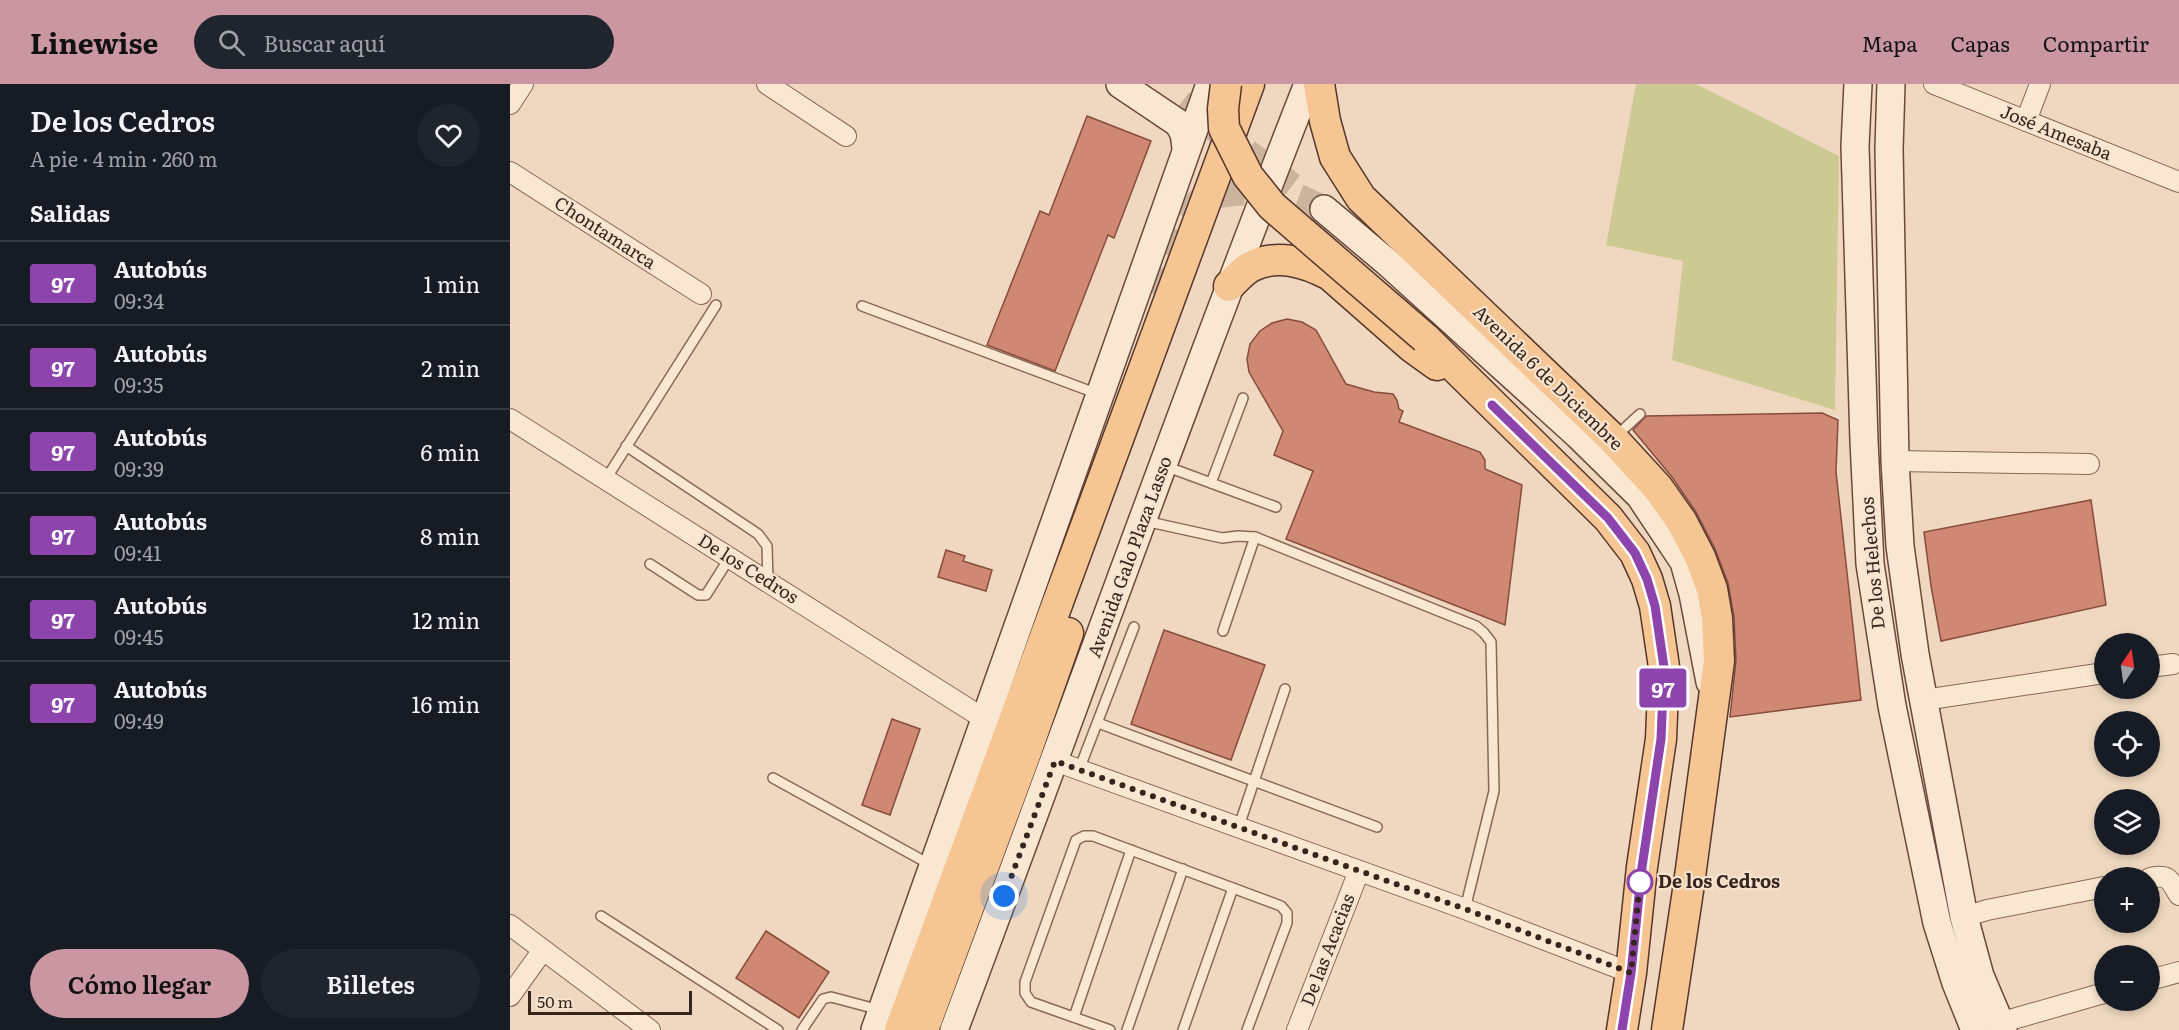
<!DOCTYPE html>
<html lang="es">
<meta charset="utf-8">
<style>
:root{--surface:#171b24;--page:#20242c;--text:#f1f3f6;--muted:#9ea1a6;--line:#363941;--accent:#ca96a2}
body{margin:0;font-family:Literata,serif;background:var(--page);color:var(--text);height:100vh;display:flex;flex-direction:column;font-size:22px;white-space:nowrap}
*{box-sizing:border-box;margin:0}
p{font-size:20px;color:var(--muted)}
.icon{flex:none;width:33px;height:33px;fill:none;stroke:currentColor;stroke-width:2;stroke-linecap:round;stroke-linejoin:round}
.map{position:relative;flex:1;overflow:hidden}
.side{display:flex;flex-direction:column;background:var(--surface);width:510px}
.side>*{flex:none}
.badge{padding:0 12px;border-radius:4px;font-size:21px;line-height:39px}
.needle{width:39px;rotate:13deg}
.tools{position:absolute;left:1584px;top:549px;display:grid;gap:12px}
.tools a{display:grid;place-items:center;width:66px;height:66px;border-radius:50%;background:var(--surface);box-shadow:0 3px 9px #0003;font-size:30px}
.scale{position:absolute;left:18px;bottom:15px;width:164px;box-sizing:border-box;padding-left:6px;border:3px solid #37241c;border-top:0;font-size:16px;line-height:21px;white-space:nowrap;color:#37241c;-webkit-text-stroke:4px #f6e3ce;paint-order:stroke}
.you{position:absolute;width:30px;height:30px;margin:-15px;border:4px solid #fff;border-radius:50%;background:#1a73e8;box-shadow:0 0 0 9px #1a73e833}
.map>.badge{position:absolute;translate:-50% -50%;box-shadow:0 0 0 3px #fff}
h2{padding:0 30px;font-size:22px;line-height:54px}
.round{display:grid;place-items:center;flex:none;width:63px;height:63px;border-radius:32px;background:var(--page)}
.head{display:flex;align-items:center;justify-content:space-between;height:102px;padding:0 30px}
h1{font-size:28px;font-weight:600;line-height:45px}
.button{display:flex;gap:12px;margin-top:auto;padding:12px 30px}
.button a{flex:1;height:69px;border-radius:36px;background:var(--accent);color:#111;font-size:24px;font-weight:600;line-height:69px;text-align:center}
.button a+a{background:var(--page);color:var(--text)}
ul{padding:0;list-style:none}
li{display:flex;align-items:center;gap:18px;height:84px;padding:0 30px;border-top:2px solid var(--line)}
li div{flex:1}
li b{display:block;font-size:22px}
li em{font-style:normal}
li .badge{min-width:66px;font-weight:700;text-align:center}
header{display:flex;align-items:center;gap:36px;box-sizing:border-box;height:84px;padding:0 30px;background:var(--accent);color:#111}
header strong{font-size:28px}
nav{display:flex;gap:33px;margin-inline-start:auto;font-size:21px}
.search{width:420px;height:54px;background:var(--page);display:flex;align-items:center;gap:15px;box-sizing:border-box;padding:0 21px;border-radius:33px;color:var(--muted);font-size:22px}
main{display:flex;flex:1;min-height:0}
.map>svg:first-child{display:block}
.pitch{fill:#cdc992}
.building{fill:#cf8873;stroke:#884c3b;stroke-width:1.5}
.lines{fill:none;stroke-linecap:round;stroke-linejoin:round}
.secondary-tunnel{stroke:#cab49e;stroke-width:27;stroke-dasharray:27 14;stroke-linecap:butt}
.lane-casing{stroke:#886857;stroke-width:12}
.street-casing{stroke:#886857;stroke-width:22}
.secondary-casing{stroke:#6a493a;stroke-width:30}
.primary-casing{stroke:#56372b;stroke-width:33}
.lane{stroke:#fae7d2;stroke-width:9}
.street{stroke:#fae7d2;stroke-width:20}
.secondary{stroke:#fae7d2;stroke-width:27}
.primary{stroke:#f5c594;stroke-width:30}
.primary-bridge-casing{stroke:#56372b;stroke-width:33;stroke-linecap:butt}
.primary-bridge{stroke:#f5c594;stroke-width:30}
.line-casing{stroke:#fff;stroke-width:14}
.line{stroke:#8e44ad;stroke-width:9}
.walk{stroke:#37241c;stroke-width:6;stroke-dasharray:0 10.8}
.stop-dot{fill:#fff;stroke:#8e44ad;stroke-width:3}
.labels{text-anchor:middle;stroke-width:4.5;stroke-linejoin:round;paint-order:stroke}
.street-label{font-size:18px;fill:#37241c;stroke:#f6e3ce}
.stop-label{font-size:18px;font-weight:bold;fill:#37241c;stroke:#f6e3ce;text-anchor:start}
</style>
<header>
<strong>Linewise</strong>
<div class="search"><svg class="icon" aria-label="search" viewBox="0 0 24 24"><circle cx="10" cy="10" r="6"/><path d="M15 15l6 6"/></svg>Buscar aquí</div>
<nav><a>Mapa</a><a>Capas</a><a>Compartir</a></nav>
</header>
<main>
<section class="side">
<div class="head"><div><h1>De los Cedros</h1><p>A pie · 4 min · 260 m</p></div><a class="round"><svg class="icon" aria-label="heart" viewBox="0 0 24 24"><path d="M12 20l-8-8c-3-5 5-10 8-4 3-6 11-1 8 4z"/></svg></a></div>
<h2>Salidas</h2>
<ul>
<li><span class="badge" style="background:#8e44ad;color:#fff">97</span><div><b>Autobús</b><p>09:34</p></div><em>1 min</em></li>
<li><span class="badge" style="background:#8e44ad;color:#fff">97</span><div><b>Autobús</b><p>09:35</p></div><em>2 min</em></li>
<li><span class="badge" style="background:#8e44ad;color:#fff">97</span><div><b>Autobús</b><p>09:39</p></div><em>6 min</em></li>
<li><span class="badge" style="background:#8e44ad;color:#fff">97</span><div><b>Autobús</b><p>09:41</p></div><em>8 min</em></li>
<li><span class="badge" style="background:#8e44ad;color:#fff">97</span><div><b>Autobús</b><p>09:45</p></div><em>12 min</em></li>
<li><span class="badge" style="background:#8e44ad;color:#fff">97</span><div><b>Autobús</b><p>09:49</p></div><em>16 min</em></li>
</ul>
<div class="button"><a>Cómo llegar</a><a>Billetes</a></div>
</section>
<div class="map">
<svg width="1669" height="946" viewBox="0 0 1669 946">
<rect width="100%" height="100%" fill="#efd8bf"/>
<path class="pitch" d="M 1126,0 L 1186,0 L 1329,72 L 1325,326 L 1162,276 L 1173,177 L 1096,161 Z"/>
<g class="building">
<path d="M 577,32 L 641,57 L 604,154 L 598,151 L 545,287 L 477,261 L 530,127 L 539,131 Z"/>
<path d="M 777,235 L 792,238 L 806,246 L 836,300 L 864,308 L 883,310 L 887,316 L 889,325 L 893,327 L 889,338 L 970,368 L 975,376 L 975,385 L 1012,401 L 995,541 L 776,455 L 803,387 L 764,371 L 773,347 L 739,288 L 737,275 L 740,260 L 750,247 L 762,239 Z"/>
<path d="M 1312,329 L 1328,336 L 1326,388 L 1351,616 L 1220,633 L 1226,576 L 1224,533 L 1218,499 L 1205,465 L 1186,428 L 1162,393 L 1123,346 L 1136,332 Z"/>
<path d="M 1581,416 L 1596,521 L 1431,557 L 1421,502 L 1414,448 Z"/>
<path d="M 436,466 L 455,472 L 453,477 L 482,486 L 476,507 L 428,493 Z"/>
<path d="M 654,546 L 755,581 L 721,676 L 621,640 Z"/>
<path d="M 382,635 L 410,645 L 380,731 L 352,721 Z"/>
<path d="M 256,847 L 319,888 L 289,934 L 226,894 Z"/>
</g>
<g class="lines">
<g class="secondary-tunnel">
<path d="M 671,19 L 782,102"/>
<path d="M 640,208 C 651,184 669,135 689,118 C 705,105 764,106 784,112 C 794,115 805,121 814,125"/>
</g>
<defs>
<g id="lane">
<path d="M 352,222 L 588,310"/>
<path d="M 1105,353 L 1130,330"/>
<path d="M 116,362 L 248,450 L 257,462 L 258,498"/>
<path d="M 655,382 L 766,423"/>
<path d="M 96,395 L 206,221"/>
<path d="M 701,399 L 733,314"/>
<path d="M 635,437 L 712,454 L 728,452 L 745,453 L 966,542 L 974,549 L 981,558 L 984,707 L 955,825"/>
<path d="M 140,480 L 188,511 L 196,511 L 220,473"/>
<path d="M 713,547 L 745,453"/>
<path d="M 588,639 L 867,743"/>
<path d="M 569,686 L 624,543"/>
<path d="M 263,694 L 421,781"/>
<path d="M 729,742 L 775,605"/>
<path d="M 91,832 L 268,946"/>
<path d="M 564,933 L 621,766"/>
<path d="M 292,946 L 313,915 L 321,913 L 370,926"/>
<path d="M 600,946 L 521,918 L 515,909 L 515,898 L 566,756 L 574,752 L 583,752 L 771,822 L 777,829 L 777,839 L 737,946"/>
<path d="M 617,946 L 673,785"/>
<path d="M 673,946 L 723,804"/>
</g>
<g id="street">
<path d="M 257,0 L 336,52"/>
<path d="M 1424,0 L 1669,98"/>
<path d="M 0,20 L 13,0"/>
<path d="M 1516,37 L 1530,0"/>
<path d="M 0,88 L 191,210"/>
<path d="M 0,335 L 476,636"/>
<path d="M 1385,377 L 1579,380"/>
<path d="M 1640,583 L 1663,580"/>
<path d="M 1414,616 L 1594,589"/>
<path d="M 545,677 L 955,825 L 1121,889"/>
<path d="M 1640,794 C 1659,790 1659,795 1669,811"/>
<path d="M 1454,833 L 1477,826 L 1594,803"/>
<path d="M 0,841 L 140,946"/>
<path d="M 1640,896 L 1669,888"/>
<path d="M 0,912 L 33,866"/>
<path d="M 1489,939 L 1594,909"/>
<path d="M 787,946 L 849,787"/>
</g>
<g id="secondary">
<path d="M 610,0 L 668,39 L 674,49 L 676,64"/>
<path d="M 1348,0 L 1345,62 L 1354,357 L 1360,480 L 1382,622 L 1427,839 L 1446,899 L 1465,946"/>
<path d="M 1381,0 L 1379,65 L 1385,377 L 1390,462 L 1405,570 L 1454,833 L 1470,892 L 1493,946"/>
<path d="M 814,125 L 877,178 L 1068,351 L 1130,412 L 1174,478 L 1183,510 L 1200,598"/>
<path d="M 365,946 L 700,0"/>
<path d="M 444,946 C 562,631 675,313 798,0"/>
</g>
<g id="primary">
<path d="M 809,0 L 815,37 L 825,73 L 851,114 L 1103,355 L 1148,404 L 1172,438 L 1190,473 L 1202,505 L 1207,534 L 1209,577 L 1179,800 L 1157,946"/>
<path d="M 719,202 C 725,196 732,188 740,183 C 767,169 795,178 820,191 L 902,263 L 927,281"/>
<path d="M 915,254 L 1098,434 L 1125,469 L 1137,495 L 1145,522 L 1154,583 L 1151,655 L 1132,783 L 1121,889 L 1112,946"/>
<path d="M 390,946 L 739,0"/>
<path d="M 413,946 L 516,668 L 558,549"/>
</g>
</defs>
<use href="#lane" class="lane-casing"/>
<use href="#street" class="street-casing"/>
<use href="#secondary" class="secondary-casing"/>
<use href="#primary" class="primary-casing"/>
<use href="#lane" class="lane"/>
<use href="#street" class="street"/>
<use href="#secondary" class="secondary"/>
<use href="#primary" class="primary"/>
<defs>
<path id="primary-bridge" d="M 716,0 L 713,25 L 714,44 L 738,92 L 762,122 L 915,254"/>
</defs>
<use href="#primary-bridge" class="primary-bridge-casing"/>
<use href="#primary-bridge" class="primary-bridge"/>
</g>
<g class="lines">
<defs>
<path id="line" d="M 982,321 L 1098,434 L 1125,469 L 1137,495 L 1145,522 L 1154,583 L 1151,655 L 1132,783 L 1121,889 L 1112,946"/>
</defs>
<use href="#line" class="line-casing"/>
<use href="#line" class="line"/>
<path class="walk" d="M 494,812 L 545,677 L 955,825 L 1121,889 L 1130,798"/>
</g>
<circle class="stop-dot" cx="1130" cy="798" r="12"/>
<g class="labels">
<g class="street-label">
<text transform="translate(1546 49) rotate(22)" y="6">José Amesaba</text>
<text transform="translate(95 149) rotate(33)" y="6">Chontamarca</text>
<text transform="translate(1038 294) rotate(44)" y="6">Avenida 6 de Diciembre</text>
<text transform="translate(620 473) rotate(-70)" y="6">Avenida Galo Plaza Lasso</text>
<text transform="translate(1363 479) rotate(-95)" y="6">De los Helechos</text>
<text transform="translate(238 485) rotate(32)" y="6">De los Cedros</text>
<text transform="translate(818 866) rotate(-69)" y="6">De las Acacias</text>
</g>
<g class="stop-label">
<text x="1148" y="804">De los Cedros</text>
</g>
</g>
</svg>
<div class="tools">
<a><svg class="needle" viewBox="-14 -14 28 28"><path d="M0-13l5 13h-10z" fill="#e53935"/><path d="M0 13l5-13h-10z" fill="#9ea1a6"/></svg></a>
<a><svg class="icon" aria-label="locate" viewBox="0 0 24 24"><circle cx="12" cy="12" r="6"/><path d="M12 2v4M12 18v4M2 12h4M18 12h4"/></svg></a>
<a><svg class="icon" aria-label="layers" viewBox="0 0 24 24"><path d="M12 4l9 5-9 5-9-5zM3 14l9 5 9-5"/></svg></a>
<a>+</a>
<a>−</a>
</div>
<div class="scale">50 m</div>
<div class="you" style="left:494px;top:812px"></div>
<b class="badge" style="left:1153px;top:604px;background:#8e44ad;color:#fff">97</b>
</div>
</main>
